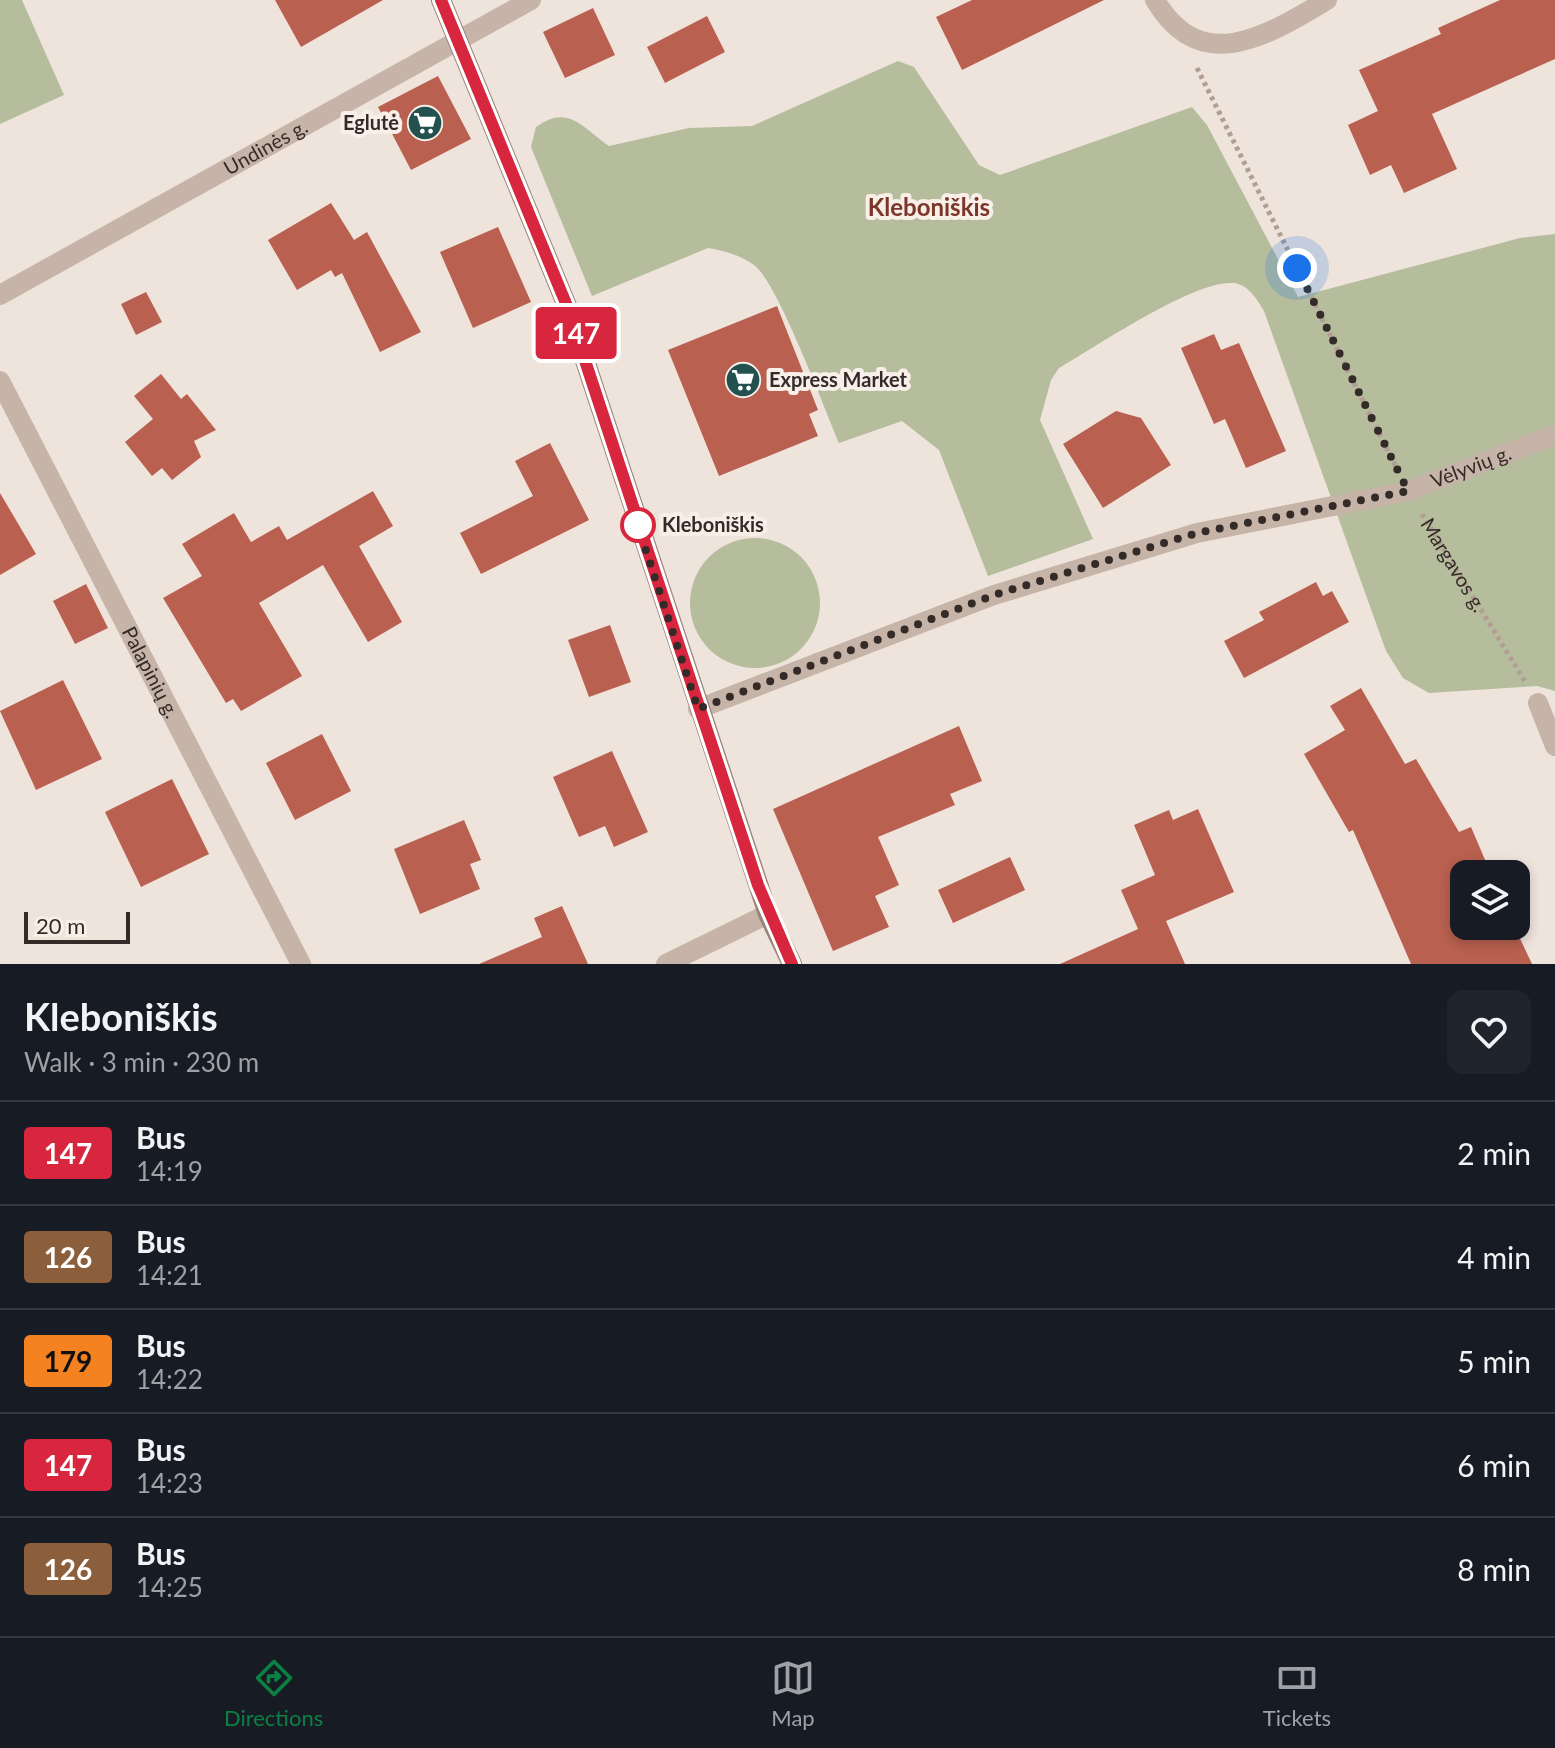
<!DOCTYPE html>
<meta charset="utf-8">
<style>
:root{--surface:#171b24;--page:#20242c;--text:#f1f3f6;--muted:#9ea1a6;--line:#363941;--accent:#0b8043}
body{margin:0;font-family:Lato,sans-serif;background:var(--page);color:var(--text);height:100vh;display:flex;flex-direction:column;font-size:30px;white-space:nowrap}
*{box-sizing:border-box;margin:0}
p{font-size:26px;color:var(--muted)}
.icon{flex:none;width:44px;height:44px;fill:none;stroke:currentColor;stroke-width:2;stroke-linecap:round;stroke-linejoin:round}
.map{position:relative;height:964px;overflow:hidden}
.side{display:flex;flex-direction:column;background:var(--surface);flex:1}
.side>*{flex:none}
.badge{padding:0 16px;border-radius:6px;font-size:28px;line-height:52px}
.controls{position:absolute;left:1450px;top:860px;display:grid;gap:16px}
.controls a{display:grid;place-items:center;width:80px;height:80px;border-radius:16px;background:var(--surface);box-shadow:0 4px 12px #0003;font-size:40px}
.scale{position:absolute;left:24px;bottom:20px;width:106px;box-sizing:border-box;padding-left:8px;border:4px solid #342b28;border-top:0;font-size:22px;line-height:28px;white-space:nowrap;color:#342b28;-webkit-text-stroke:6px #f7efe8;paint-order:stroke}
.you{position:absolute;width:40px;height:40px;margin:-20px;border:6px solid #fff;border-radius:50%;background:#1a73e8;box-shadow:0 0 0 12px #1a73e833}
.map>.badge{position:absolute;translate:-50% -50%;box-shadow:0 0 0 4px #fff}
.round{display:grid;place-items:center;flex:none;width:84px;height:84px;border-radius:16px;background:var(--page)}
.head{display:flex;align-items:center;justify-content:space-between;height:136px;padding:0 24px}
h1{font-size:38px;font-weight:700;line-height:60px}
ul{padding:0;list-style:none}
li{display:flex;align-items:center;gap:24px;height:104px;padding:0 24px;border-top:2px solid var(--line)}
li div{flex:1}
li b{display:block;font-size:30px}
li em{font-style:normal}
li .badge{min-width:88px;font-weight:700;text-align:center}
.dock{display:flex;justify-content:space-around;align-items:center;height:112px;border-top:2px solid var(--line);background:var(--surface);font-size:22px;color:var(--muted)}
.dock a{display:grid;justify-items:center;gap:4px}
.dock .active{color:var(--accent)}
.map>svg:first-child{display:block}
.green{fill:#b5bd9d}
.building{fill:#b96050}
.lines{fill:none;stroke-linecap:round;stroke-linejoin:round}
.path{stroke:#b29e94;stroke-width:5;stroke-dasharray:4 4;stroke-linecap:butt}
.street{stroke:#c6b4a9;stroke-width:20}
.secondary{stroke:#99837b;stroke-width:20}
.line-casing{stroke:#fff;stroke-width:18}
.line{stroke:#d7263d;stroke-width:12}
.walk{stroke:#342b28;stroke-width:8;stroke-dasharray:0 14.4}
.stop-dot{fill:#fff;stroke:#d7263d;stroke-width:4}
.labels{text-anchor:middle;stroke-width:8;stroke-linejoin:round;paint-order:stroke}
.poi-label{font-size:20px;font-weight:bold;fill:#342b28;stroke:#f7efe8;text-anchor:end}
.street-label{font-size:20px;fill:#342b28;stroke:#f7efe8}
.stop-label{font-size:20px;font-weight:bold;fill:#342b28;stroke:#f7efe8;text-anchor:start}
.quarter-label{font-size:24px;font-weight:bold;fill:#7b3629;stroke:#f7efe8}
</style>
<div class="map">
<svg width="1555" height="964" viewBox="0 0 1555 964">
<rect width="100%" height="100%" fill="#efe4dc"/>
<g class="green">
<path d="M 0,0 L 22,0 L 64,95 L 0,124 Z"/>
<path d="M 898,61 L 914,67 L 979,165 L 1000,175 L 1192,107 L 1207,125 L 1298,297 L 1520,238 L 1555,234 L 1555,691 L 1537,686 L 1429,693 L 1403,678 L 1386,651 L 1264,311 C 1257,299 1248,284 1233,283 C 1194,280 1097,346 1059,368 L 1051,380 L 1040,420 L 1093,539 L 988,576 L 939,450 L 902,421 L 839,443 C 825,410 777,281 754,265 C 742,256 723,250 708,248 L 592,296 L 531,147 L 536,127 C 568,104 581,126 609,146 L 689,128 L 752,126 Z"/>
<circle cx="755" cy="603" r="65"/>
</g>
<g class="building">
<path d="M 275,0 L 383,0 L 301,47 Z"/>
<path d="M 972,0 L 1104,0 L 962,70 L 936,17 Z"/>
<path d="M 1500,0 L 1555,0 L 1555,59 L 1432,114 L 1457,169 L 1404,193 L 1391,165 L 1370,175 L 1348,125 L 1378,111 L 1359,70 L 1441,34 L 1438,28 Z"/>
<path d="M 593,8 L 615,55 L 565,78 L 543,32 Z"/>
<path d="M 707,16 L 725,52 L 665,83 L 647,47 Z"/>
<path d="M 438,76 L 471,139 L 411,170 L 378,107 Z"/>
<path d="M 331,203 L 354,240 L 367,232 L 421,332 L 380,352 L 342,273 L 335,277 L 331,270 L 297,290 L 268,240 Z"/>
<path d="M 498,227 L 531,302 L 473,328 L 440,252 Z"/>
<path d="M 146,292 L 162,322 L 136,335 L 121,304 Z"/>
<path d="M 777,306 L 818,410 L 809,414 L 818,436 L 719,476 L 668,350 Z"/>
<path d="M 1214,334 L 1221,350 L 1239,343 L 1286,451 L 1246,468 L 1225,419 L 1214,424 L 1181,348 Z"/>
<path d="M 161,374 L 181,399 L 187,394 L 216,430 L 194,441 L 201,457 L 172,480 L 162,468 L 152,476 L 125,442 L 153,419 L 134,396 Z"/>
<path d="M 1116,411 L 1141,418 L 1171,465 L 1103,508 L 1063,444 Z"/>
<path d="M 550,443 L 589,520 L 481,574 L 460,533 L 533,496 L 515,461 Z"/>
<path d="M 373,491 L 393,526 L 359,546 L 402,622 L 368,642 L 323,565 L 259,603 L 302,676 L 241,711 L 233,699 L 226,703 L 163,598 L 202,576 L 182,544 L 234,513 L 251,542 L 279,526 L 287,540 Z"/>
<path d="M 0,493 L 36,554 L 0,575 Z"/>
<path d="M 1316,582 L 1323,596 L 1332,591 L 1349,622 L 1244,678 L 1224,641 L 1264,620 L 1259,612 Z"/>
<path d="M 86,584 L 108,628 L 75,644 L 53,601 Z"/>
<path d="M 610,625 L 631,682 L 589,697 L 568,640 Z"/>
<path d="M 63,680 L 102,759 L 36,790 L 0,711 Z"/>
<path d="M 1361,688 L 1405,764 L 1416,759 L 1459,832 L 1471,827 L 1486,862 L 1464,871 L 1464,926 L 1514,926 L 1532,964 L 1411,964 L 1353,830 L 1349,832 L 1304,754 L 1345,730 L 1330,706 Z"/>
<path d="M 959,726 L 982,781 L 950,794 L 955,805 L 878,837 L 899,885 L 875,896 L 889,927 L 833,951 L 773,809 Z"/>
<path d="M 322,734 L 351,791 L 295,820 L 266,763 Z"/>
<path d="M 612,751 L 648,832 L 614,847 L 605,826 L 579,837 L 553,777 Z"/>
<path d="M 172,779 L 209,854 L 141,887 L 105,812 Z"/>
<path d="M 1198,809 L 1234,892 L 1166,921 L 1185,964 L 1060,964 L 1138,929 L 1121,890 L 1155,875 L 1134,825 L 1169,810 L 1173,820 Z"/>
<path d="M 464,820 L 481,860 L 470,864 L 480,889 L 420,914 L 394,849 Z"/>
<path d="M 1010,857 L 1025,890 L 953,923 L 938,890 Z"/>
<path d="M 562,906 L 588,964 L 479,964 L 542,937 L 534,918 Z"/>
</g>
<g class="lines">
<g class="path">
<path d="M 1197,68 L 1396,467"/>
<path id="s1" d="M 1422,514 L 1526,683"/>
</g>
<g class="street">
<path d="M 1155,0 C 1201,78 1268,35 1327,0"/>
<path id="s2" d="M 0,295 L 531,0"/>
<path id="s3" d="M 0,381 L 301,964"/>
<path d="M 1538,703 L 1555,746"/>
<path id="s4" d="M 698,709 L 994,595 L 1197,533 L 1408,491 L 1555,435"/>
<path d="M 666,964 L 768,914"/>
</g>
<path class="secondary" d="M 441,0 L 567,306 L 768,914 L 792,964"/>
</g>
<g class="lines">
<defs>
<path id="line" d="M 441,0 L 567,306 L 758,885 L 792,964"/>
</defs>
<use href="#line" class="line-casing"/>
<use href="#line" class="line"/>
<path class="walk" d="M 638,525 L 635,517 L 698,709 L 994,595 L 1197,533 L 1408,491 L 1297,268"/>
</g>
<defs>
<symbol id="supermarket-disc" viewBox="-11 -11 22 22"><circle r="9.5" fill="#225150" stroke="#f7efe8"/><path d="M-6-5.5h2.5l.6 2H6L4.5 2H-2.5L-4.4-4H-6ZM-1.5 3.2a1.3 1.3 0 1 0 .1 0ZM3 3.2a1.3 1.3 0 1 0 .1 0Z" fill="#fff"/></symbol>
</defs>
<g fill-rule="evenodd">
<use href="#supermarket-disc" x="405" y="103" width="40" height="40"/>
<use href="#supermarket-disc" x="723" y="360" width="40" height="40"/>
</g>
<circle class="stop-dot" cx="638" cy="525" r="16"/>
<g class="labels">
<g class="poi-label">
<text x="399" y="130">Eglutė</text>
<text x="769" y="387" text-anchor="start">Express Market</text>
</g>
<g class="street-label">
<text dy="7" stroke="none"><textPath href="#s2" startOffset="304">Undinės g.</textPath></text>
<text dy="7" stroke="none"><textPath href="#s4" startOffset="812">Vėlyvių g.</textPath></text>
<text dy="7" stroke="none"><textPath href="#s1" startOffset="60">Margavos g.</textPath></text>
<text dy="7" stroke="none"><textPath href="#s3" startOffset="328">Palapinių g.</textPath></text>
</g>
<g class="stop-label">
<text x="662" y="532">Kleboniškis</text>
</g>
<g class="quarter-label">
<text x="929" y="216">Kleboniškis</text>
</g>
</g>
</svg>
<div class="controls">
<a><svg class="icon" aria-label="layers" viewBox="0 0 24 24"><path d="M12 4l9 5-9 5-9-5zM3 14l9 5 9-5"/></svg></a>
</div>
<div class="scale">20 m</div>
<div class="you" style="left:1297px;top:268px"></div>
<b class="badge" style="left:576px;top:333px;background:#d7263d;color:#fff">147</b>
</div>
<section class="side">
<div class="head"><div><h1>Kleboniškis</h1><p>Walk · 3 min · 230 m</p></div><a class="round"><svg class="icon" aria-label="heart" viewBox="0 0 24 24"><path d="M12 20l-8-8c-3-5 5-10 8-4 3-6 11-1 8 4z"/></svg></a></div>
<ul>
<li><span class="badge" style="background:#d7263d;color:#fff">147</span><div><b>Bus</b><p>14:19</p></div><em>2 min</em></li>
<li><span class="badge" style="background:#8b5e3c;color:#fff">126</span><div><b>Bus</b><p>14:21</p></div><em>4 min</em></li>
<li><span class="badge" style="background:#f58220;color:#111">179</span><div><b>Bus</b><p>14:22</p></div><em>5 min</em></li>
<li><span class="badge" style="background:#d7263d;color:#fff">147</span><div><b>Bus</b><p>14:23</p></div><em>6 min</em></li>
<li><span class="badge" style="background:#8b5e3c;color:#fff">126</span><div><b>Bus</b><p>14:25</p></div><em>8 min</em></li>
</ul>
</section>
<nav class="dock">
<a class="active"><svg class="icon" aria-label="directions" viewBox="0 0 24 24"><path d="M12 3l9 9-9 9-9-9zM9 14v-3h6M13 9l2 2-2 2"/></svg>Directions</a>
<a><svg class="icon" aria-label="map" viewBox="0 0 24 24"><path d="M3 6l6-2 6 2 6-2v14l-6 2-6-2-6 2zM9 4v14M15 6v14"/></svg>Map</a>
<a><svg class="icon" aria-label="tickets" viewBox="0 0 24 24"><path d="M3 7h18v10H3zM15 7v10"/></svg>Tickets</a>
</nav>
